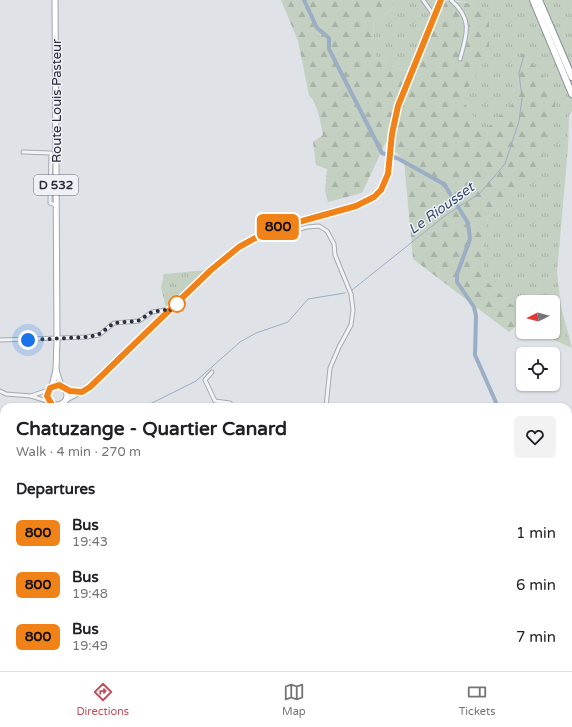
<!DOCTYPE html>
<meta charset="utf-8">
<style>
:root{--surface:#fff;--page:#f2f2f2;--text:#202124;--muted:#757577;--line:#e0e0e0;--accent:#c34d59}
body{margin:0;font-family:"Varela Round",sans-serif;background:var(--page);color:var(--text);height:100vh;display:flex;flex-direction:column;font-size:15px;white-space:nowrap}
*{box-sizing:border-box;margin:0}
p{font-size:13px;color:var(--muted)}
.icon{flex:none;width:22px;height:22px;fill:none;stroke:currentColor;stroke-width:2;stroke-linecap:round;stroke-linejoin:round}
.map{position:relative;flex:1;overflow:hidden}
.sheet{position:absolute;left:0px;top:403px;width:572px;height:268px;display:flex;flex-direction:column;background:var(--surface);border-radius:12px 12px 0 0;box-shadow:0 1px 3px #0004}
.sheet>*{flex:none}
.badge{padding:0 8px;border-radius:6px;font-size:14px;line-height:26px}
.needle{width:26px;rotate:264deg}
.controls{position:absolute;left:516px;top:295px;display:grid;gap:8px}
.controls a{display:grid;place-items:center;width:44px;height:44px;border-radius:6px;background:var(--surface);box-shadow:0 1px 3px #0004;font-size:20px}
.you{position:absolute;width:20px;height:20px;margin:-10px;border:3px solid #fff;border-radius:50%;background:#1a73e8;box-shadow:0 0 0 6px #1a73e833}
.map>.badge{position:absolute;translate:-50% -50%;box-shadow:0 0 0 2px #fff}
h2{padding:0 16px;font-size:15px;line-height:36px}
.round{display:grid;place-items:center;flex:none;width:42px;height:42px;border-radius:6px;background:var(--page)}
.head{display:flex;align-items:center;justify-content:space-between;height:68px;padding:0 16px}
h1{font-size:19px;font-weight:700;line-height:30px}
ul{padding:0;list-style:none}
li{display:flex;align-items:center;gap:12px;height:52px;padding:0 16px}
li div{flex:1}
li b{display:block;font-size:15px}
li em{font-style:normal}
li .badge{min-width:44px;font-weight:700;text-align:center}
.tabs{display:flex;justify-content:space-around;align-items:center;height:56px;border-top:1px solid var(--line);background:var(--surface);font-size:11px;color:var(--muted)}
.tabs a{display:grid;justify-items:center;gap:2px}
.tabs .selected{color:var(--accent)}
.map>svg:first-child{display:block}
.grass{fill:url(#grass-tufts)}
.forest{fill:url(#forest-firs)}
.lines{fill:none;stroke-linecap:round;stroke-linejoin:round}
.stream{stroke:#9caec4;stroke-width:1}
.canal{stroke:#9caec4;stroke-width:4}
.minor-casing{stroke:#a5a9b1;stroke-width:5}
.tertiary-casing{stroke:#a5a9b1;stroke-width:6}
.primary-casing{stroke:#9fa6b2;stroke-width:7}
.motorway-casing{stroke:#888f9c;stroke-width:8}
.minor{stroke:#f1f3f6;stroke-width:3}
.tertiary{stroke:#f1f3f6;stroke-width:4}
.primary{stroke:#fff;stroke-width:5}
.motorway{stroke:#fff;stroke-width:6}
.line-casing{stroke:#fff;stroke-width:9}
.line{stroke:#f08218;stroke-width:6}
.walk{stroke:#292f3d;stroke-width:4;stroke-dasharray:0 7.2}
.stop-dot{fill:#fff;stroke:#f08218;stroke-width:2}
.labels{text-anchor:middle;stroke-width:3;stroke-linejoin:round;paint-order:stroke}
.shield{fill:#eef1f5;stroke:#646974;stroke-width:1}
.shield-label{font-size:12px;font-weight:bold;fill:#292f3d}
.street-label{font-size:13px;fill:#292f3d;stroke:#eef1f5}
.water-label{font-size:14px;font-style:italic;fill:#374c6d;stroke:#eef1f5}
</style>
<div class="map">
<svg width="572" height="671" viewBox="0 0 572 671">
<defs>
<pattern id="grass-tufts" width="24" height="20" patternUnits="userSpaceOnUse"><rect width="24" height="20" fill="#c4d0c1"/><path d="M3 7l-1-3M5 7V3M7 7l1-3M15 17l-1-3M17 17v-4M19 17l1-3" fill="none" stroke="#a8b3a7"/></pattern>
<pattern id="forest-firs" width="22" height="20" patternUnits="userSpaceOnUse"><rect width="22" height="20" fill="#c4d0c1"/><path d="M5 1l3.5 6h-7zM16 11l3.5 6h-7z" fill="#a8b3a7"/></pattern>
</defs>
<rect width="100%" height="100%" fill="#dfe2e7"/>
<g class="grass">
<path d="M 389,0 L 443,0 L 418,72 L 401,70 L 375,56 L 373,24 L 393,8 Z"/>
<path d="M 454,0 L 572,0 L 572,111 L 569,115 L 568,148 L 557,272 L 561,307 L 572,348 L 541,334 L 541,332 L 553,332 L 553,302 L 523,302 L 523,311 L 511,304 L 483,278 L 482,251 L 488,216 L 507,204 L 539,70 L 521,54 L 512,104 L 483,133 L 462,99 L 489,53 L 475,4 Z"/>
<path d="M 207,270 L 169,307 L 166,308 L 161,288 L 164,274 Z"/>
<path d="M 7,667 L 55,667 L 55,671 L 8,671 Z"/>
</g>
<path class="forest" d="M 281,0 L 389,0 L 393,8 L 373,24 L 375,56 L 401,70 L 417,72 L 443,0 L 475,4 L 489,20 L 489,53 L 462,99 L 483,132 L 512,104 L 521,53 L 539,70 L 557,95 L 542,159 L 507,204 L 488,216 L 482,251 L 483,278 L 511,304 L 523,311 L 523,320 L 509,332 L 413,259 L 404,161 L 386,142 L 362,193 L 328,202 L 325,190 L 327,169 L 316,165 L 313,142 L 323,135 C 320,122 319,106 309,95 L 298,41 Z"/>
<g class="lines">
<g class="stream">
<path d="M 352,290 L 446,215 L 479,194 L 505,164 L 519,121 L 522,98 L 519,73 L 524,55"/>
<path d="M 144,407 L 196,381 L 240,342 L 256,333 L 288,322 L 308,299 L 345,293"/>
<path d="M 0,474 L 4,471"/>
</g>
<g class="canal">
<path d="M 304,0 L 317,28 L 329,38 L 329,49 L 382,153 L 397,158 L 444,184 L 468,223 L 470,239 L 457,274 L 457,282 L 474,307 L 476,316 L 475,355 L 498,407"/>
<path d="M 566,667 L 568,671"/>
</g>
<defs>
<g id="minor">
<path d="M 423,0 L 435,17"/>
<path d="M 451,0 C 473,19 467,34 460,59"/>
<path d="M 23,152 L 51,153 L 50,203 L 56,205"/>
<path d="M 262,234 L 265,238 L 307,227 L 319,226 L 327,231 L 334,244 L 335,255 L 351,294 L 353,310 L 351,325 L 339,347 L 330,368 L 326,407"/>
<path d="M 0,340 L 87,337 L 99,335 L 114,323 L 139,321 L 152,312 L 165,310 L 168,312"/>
<path d="M 212,372 L 205,380 L 215,401 L 230,403 L 232,407"/>
<path d="M 0,391 L 6,394 L 31,396 L 50,402"/>
<path d="M 31,396 L 48,390"/>
<path d="M 348,667 L 349,671"/>
<path d="M 489,667 L 490,671"/>
</g>
<g id="tertiary">
<path d="M 66,391 L 81,391"/>
<path d="M 66,400 L 90,387 L 211,270 L 239,247 L 270,230 L 356,206 L 375,197 L 381,190 L 388,174 L 392,134 L 398,106 L 441,0"/>
<path d="M 568,465 L 572,467"/>
<path d="M 113,667 L 115,671"/>
</g>
<g id="primary">
<path d="M 56,370 L 61,386"/>
<circle cx="57" cy="395" r="10"/>
<path d="M 52,386 L 56,370 L 57,339 L 55,0"/>
<path d="M 59,667 L 59,671"/>
</g>
<g id="motorway">
<path d="M 533,0 L 572,94"/>
<path d="M 539,0 L 572,77"/>
</g>
</defs>
<use href="#minor" class="minor-casing"/>
<use href="#tertiary" class="tertiary-casing"/>
<use href="#primary" class="primary-casing"/>
<use href="#motorway" class="motorway-casing"/>
<use href="#minor" class="minor"/>
<use href="#tertiary" class="tertiary"/>
<use href="#primary" class="primary"/>
<use href="#motorway" class="motorway"/>
</g>
<g class="lines">
<defs>
<path id="line" d="M 51,403 L 47,396 L 50,388 L 59,385 L 70,391 L 82,392 L 90,387 L 211,270 L 239,247 L 270,230 L 356,206 L 374,197 L 381,190 L 388,174 L 392,134 L 398,106 L 441,0"/>
</defs>
<use href="#line" class="line-casing"/>
<use href="#line" class="line"/>
<path class="walk" d="M 28,340 L 87,337 L 98,335 L 114,323 L 138,321 L 152,312 L 165,310 L 168,312 L 177,304"/>
</g>
<circle class="stop-dot" cx="177" cy="304" r="8"/>
<g class="labels">
<rect class="shield" x="34" y="175" width="44" height="20" rx="3"/>
<g class="shield-label">
<text x="56" y="189">D 532</text>
</g>
<g class="street-label">
<text transform="translate(56 101) rotate(-90)" y="5">Route Louis Pasteur</text>
</g>
<g class="water-label">
<text transform="translate(441 208) rotate(-36)" y="5">Le Riousset</text>
</g>
</g>
</svg>
<div class="controls">
<a><svg class="needle" viewBox="-14 -14 28 28"><path d="M0-13l5 13h-10z" fill="#e53935"/><path d="M0 13l5-13h-10z" fill="#757577"/></svg></a>
<a><svg class="icon" aria-label="locate" viewBox="0 0 24 24"><circle cx="12" cy="12" r="6"/><path d="M12 2v4M12 18v4M2 12h4M18 12h4"/></svg></a>
</div>
<div class="you" style="left:28px;top:340px"></div>
<b class="badge" style="left:278px;top:227px;background:#f08218;color:#111">800</b>
<section class="sheet">
<div class="head"><div><h1>Chatuzange - Quartier Canard</h1><p>Walk · 4 min · 270 m</p></div><a class="round"><svg class="icon" aria-label="heart" viewBox="0 0 24 24"><path d="M12 20l-8-8c-3-5 5-10 8-4 3-6 11-1 8 4z"/></svg></a></div>
<h2>Departures</h2>
<ul>
<li><span class="badge" style="background:#f08218;color:#111">800</span><div><b>Bus</b><p>19:43</p></div><em>1 min</em></li>
<li><span class="badge" style="background:#f08218;color:#111">800</span><div><b>Bus</b><p>19:48</p></div><em>6 min</em></li>
<li><span class="badge" style="background:#f08218;color:#111">800</span><div><b>Bus</b><p>19:49</p></div><em>7 min</em></li>
</ul>
</section>
</div>
<nav class="tabs">
<a class="selected"><svg class="icon" aria-label="directions" viewBox="0 0 24 24"><path d="M12 3l9 9-9 9-9-9zM9 14v-3h6M13 9l2 2-2 2"/></svg>Directions</a>
<a><svg class="icon" aria-label="map" viewBox="0 0 24 24"><path d="M3 6l6-2 6 2 6-2v14l-6 2-6-2-6 2zM9 4v14M15 6v14"/></svg>Map</a>
<a><svg class="icon" aria-label="tickets" viewBox="0 0 24 24"><path d="M3 7h18v10H3zM15 7v10"/></svg>Tickets</a>
</nav>
